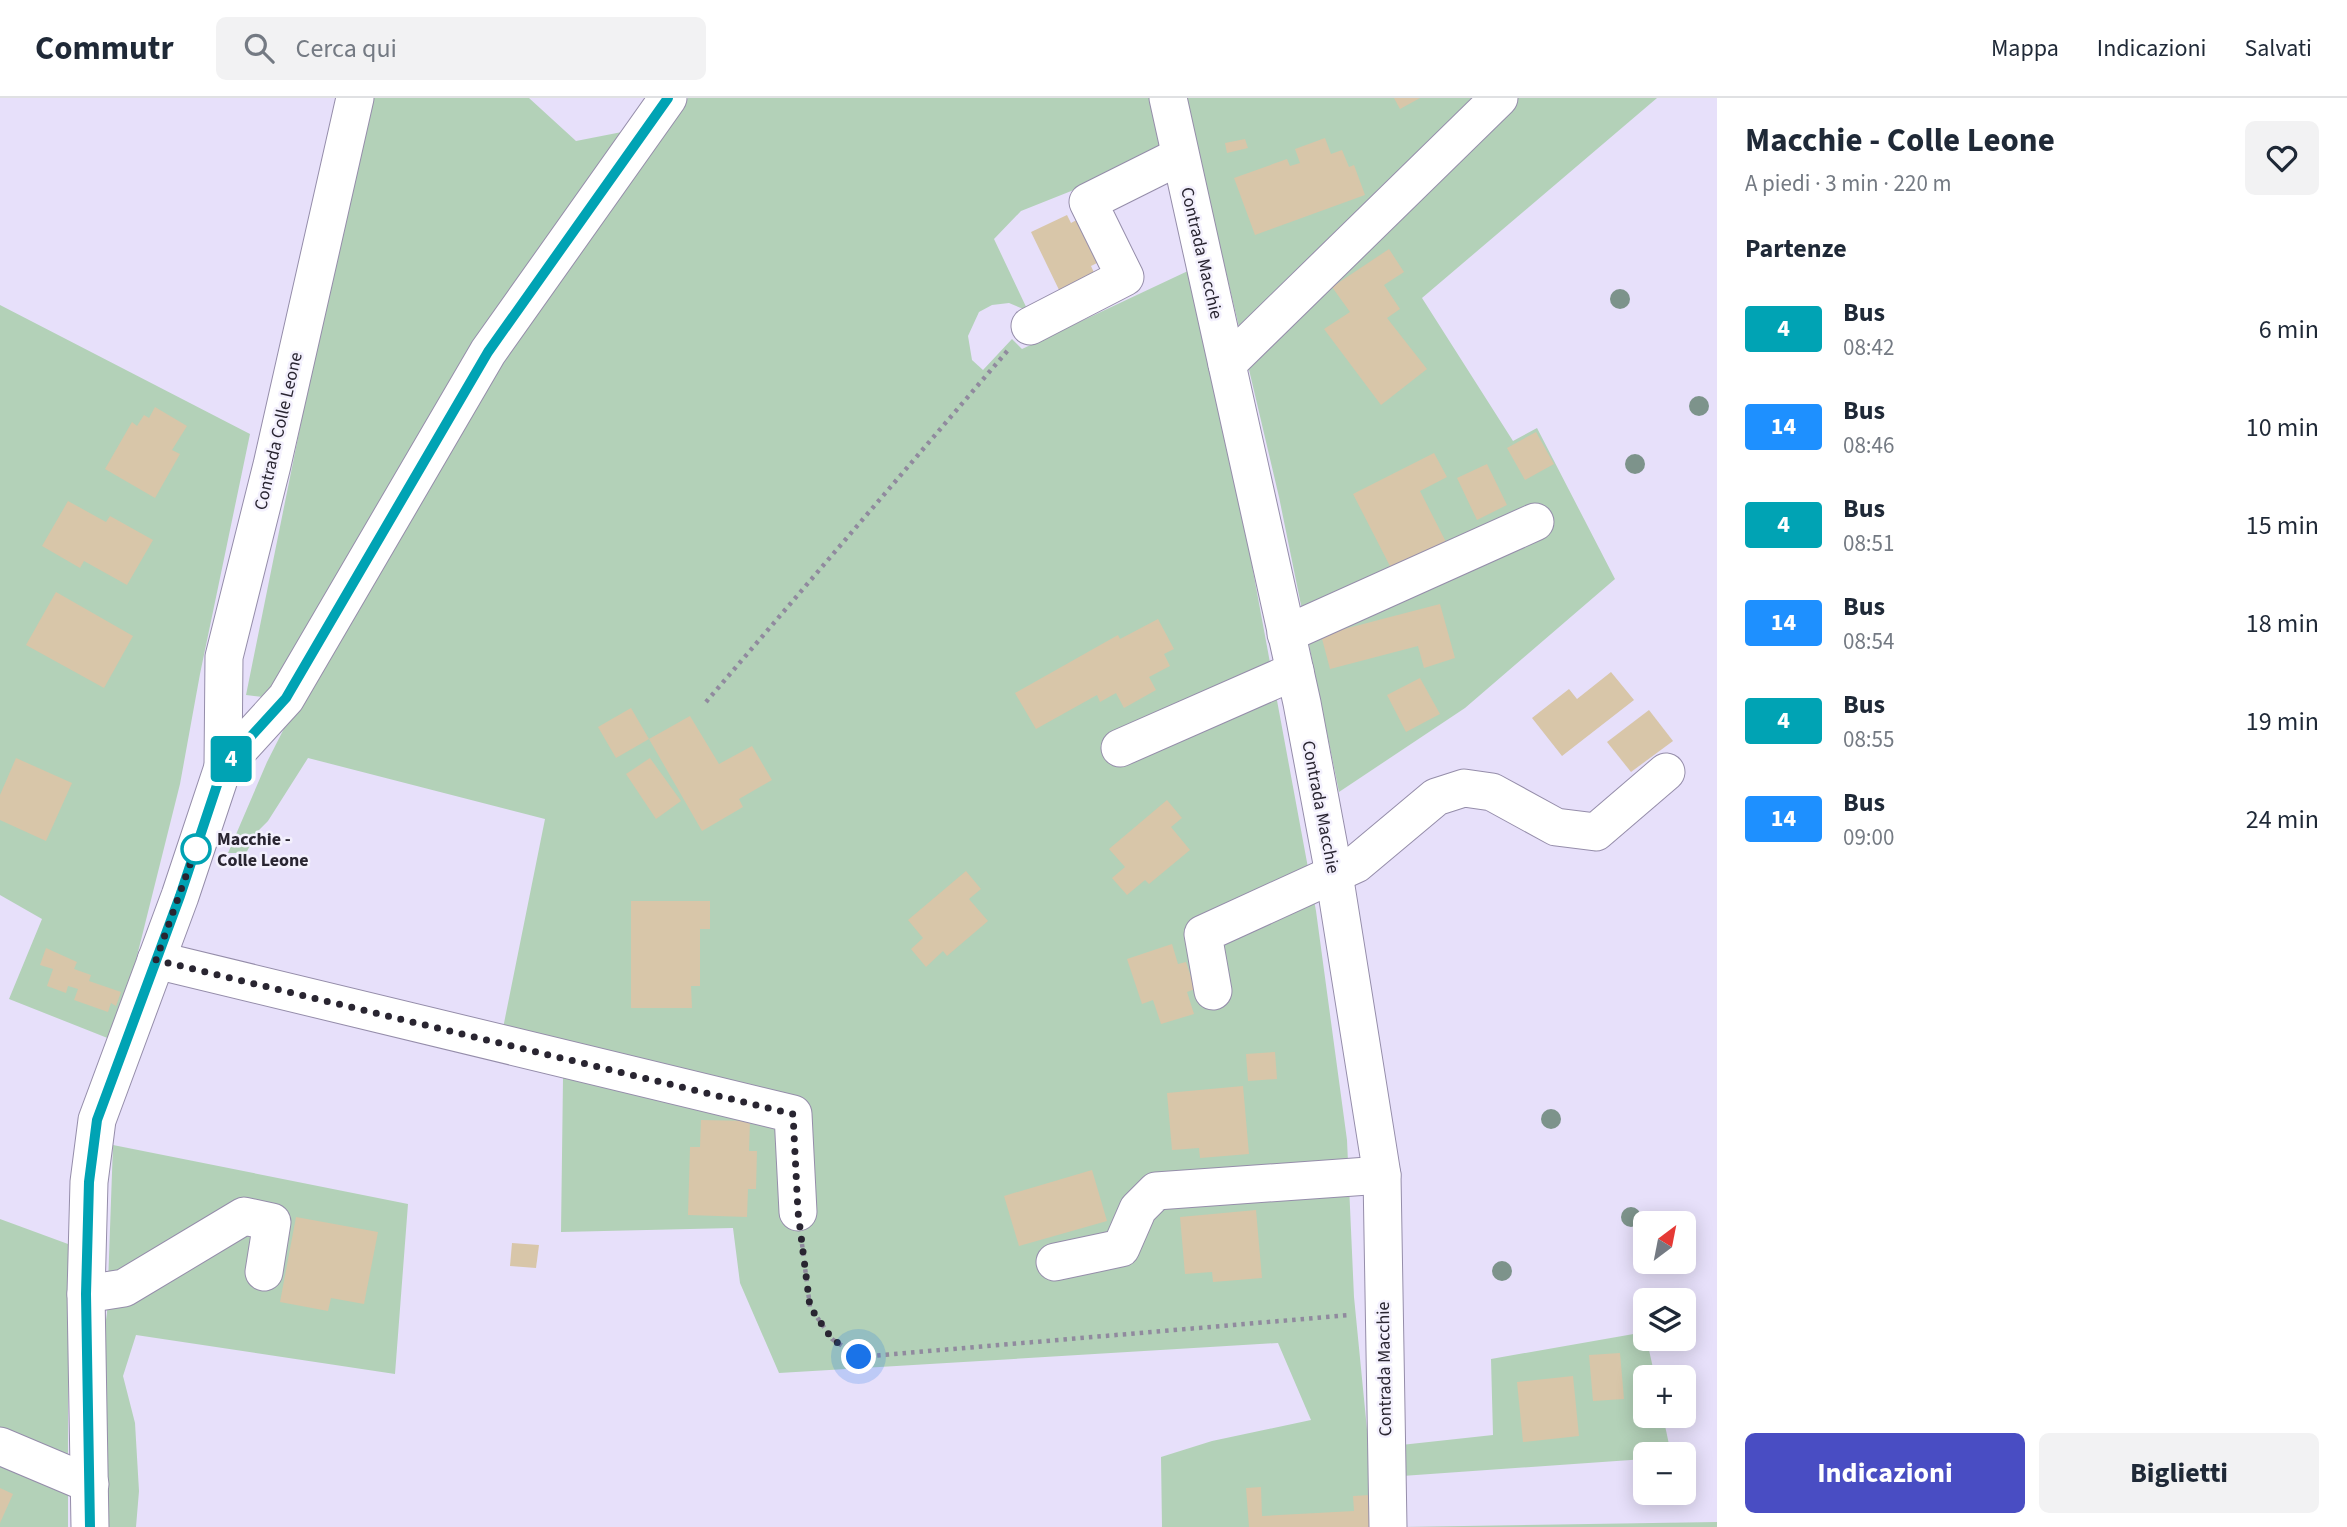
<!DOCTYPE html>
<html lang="it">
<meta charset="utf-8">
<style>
:root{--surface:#fff;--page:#f2f2f3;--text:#1f2937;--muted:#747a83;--line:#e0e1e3;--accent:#494dc3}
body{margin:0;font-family:"Source Sans 3",sans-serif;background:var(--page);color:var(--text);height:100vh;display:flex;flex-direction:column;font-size:26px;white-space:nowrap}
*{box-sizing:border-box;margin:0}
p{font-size:23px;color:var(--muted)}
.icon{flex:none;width:38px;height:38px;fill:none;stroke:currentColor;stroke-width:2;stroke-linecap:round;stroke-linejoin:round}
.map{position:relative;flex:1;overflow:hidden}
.panel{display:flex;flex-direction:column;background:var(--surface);width:630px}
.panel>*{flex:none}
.badge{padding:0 14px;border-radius:5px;font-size:24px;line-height:46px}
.needle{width:46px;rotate:32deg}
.tools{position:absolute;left:1633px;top:1113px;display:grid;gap:14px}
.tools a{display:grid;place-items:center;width:63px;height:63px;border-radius:10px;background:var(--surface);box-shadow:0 4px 18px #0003;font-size:35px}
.you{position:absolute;width:35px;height:35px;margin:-18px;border:5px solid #fff;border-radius:50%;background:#1a73e8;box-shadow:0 0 0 10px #1a73e833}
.map>.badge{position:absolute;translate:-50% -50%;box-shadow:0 0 0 4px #fff}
h2{padding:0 28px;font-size:26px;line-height:63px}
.round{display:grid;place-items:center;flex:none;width:74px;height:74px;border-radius:10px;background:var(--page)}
.headline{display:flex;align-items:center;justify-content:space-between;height:119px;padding:0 28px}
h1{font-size:33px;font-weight:700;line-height:52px}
.action{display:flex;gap:14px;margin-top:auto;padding:14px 28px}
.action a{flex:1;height:80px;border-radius:10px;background:var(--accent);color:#fff;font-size:28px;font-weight:700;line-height:80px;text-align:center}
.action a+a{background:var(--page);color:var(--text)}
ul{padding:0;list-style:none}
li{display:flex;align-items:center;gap:21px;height:98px;padding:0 28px}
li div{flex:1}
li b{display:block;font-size:26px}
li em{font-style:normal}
li .badge{min-width:77px;font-weight:700;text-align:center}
header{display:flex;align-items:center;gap:42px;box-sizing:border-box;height:98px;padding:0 35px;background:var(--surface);border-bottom:2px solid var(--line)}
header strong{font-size:33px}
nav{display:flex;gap:38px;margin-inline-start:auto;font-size:24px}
.search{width:490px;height:63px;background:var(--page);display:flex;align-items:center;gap:18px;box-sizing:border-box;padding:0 24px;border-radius:10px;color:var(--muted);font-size:26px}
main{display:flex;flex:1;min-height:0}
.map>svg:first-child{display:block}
.green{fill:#b3d1b8}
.building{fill:#d8c6a9}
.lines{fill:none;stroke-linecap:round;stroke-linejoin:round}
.minor-casing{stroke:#958daa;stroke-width:39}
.path{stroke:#908a9e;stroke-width:4.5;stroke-dasharray:3.5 5;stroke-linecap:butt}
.minor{stroke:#fff;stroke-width:37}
.tree{fill:#7d938b}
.line-casing{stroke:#fff;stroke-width:16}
.line{stroke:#00a3b4;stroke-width:10}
.walk{stroke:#292531;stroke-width:7;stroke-dasharray:0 12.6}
.stop-dot{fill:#fff;stroke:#00a3b4;stroke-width:3.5}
.labels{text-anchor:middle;stroke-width:5;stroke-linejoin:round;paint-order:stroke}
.street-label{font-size:18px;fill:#292531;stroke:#f3f0fd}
.stop-label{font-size:18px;font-weight:bold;fill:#292531;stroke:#f3f0fd;text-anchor:start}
</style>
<header>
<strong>Commutr</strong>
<div class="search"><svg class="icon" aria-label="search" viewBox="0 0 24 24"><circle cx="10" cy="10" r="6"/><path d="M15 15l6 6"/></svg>Cerca qui</div>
<nav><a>Mappa</a><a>Indicazioni</a><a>Salvati</a></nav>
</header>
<main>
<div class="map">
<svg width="1717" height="1429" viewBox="0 0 1717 1429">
<rect width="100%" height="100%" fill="#e7e0fa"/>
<g class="green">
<path d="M 373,0 L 529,0 L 576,43 L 627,33 L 658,46 L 688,0 L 1156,0 L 1167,52 L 1134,68 L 1021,113 L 994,141 L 1028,213 L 1009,205 L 992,207 L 979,214 L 968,238 L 972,262 L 983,272 L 1012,241 L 1022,251 L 1190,172 L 1246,435 L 1316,813 L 1347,1042 L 1354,1199 L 1370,1362 L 1369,1429 L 1162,1429 L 1161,1359 L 1212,1343 L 1311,1322 L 1278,1245 L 779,1275 L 740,1185 L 733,1130 L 561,1134 L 563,980 L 497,960 L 545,721 L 308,660 L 268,723 L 258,733 L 246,755 L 228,755 L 267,664 L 298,603 L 246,597 L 324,211 Z"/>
<path d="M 1185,0 L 1657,0 L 1422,200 L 1513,343 L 1537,330 L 1615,481 L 1465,610 L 1339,694 L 1279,399 Z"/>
<path d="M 0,207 L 250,336 L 200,576 L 180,686 L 135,866 L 110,941 L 9,901 L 42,821 L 0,797 Z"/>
<path d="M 113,1047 L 408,1106 L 395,1276 L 136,1237 L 123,1278 L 135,1325 L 139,1393 L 136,1429 L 104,1429 L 102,1249 L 107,1215 Z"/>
<path d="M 0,1121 L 68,1146 L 68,1429 L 0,1429 Z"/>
<path d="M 1645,1234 L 1655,1279 L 1645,1279 L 1645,1318 L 1663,1318 L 1671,1356 L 1645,1356 L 1645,1361 L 1402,1378 L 1401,1347 L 1493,1337 L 1491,1261 Z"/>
<path d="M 1717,1424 L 1717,1429 L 1402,1429 Z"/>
</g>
<g class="building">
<path d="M 1394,0 L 1420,0 L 1400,11 Z"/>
<path d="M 1325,40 L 1331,56 L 1342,52 L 1349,69 L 1354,67 L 1365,97 L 1255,137 L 1234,80 L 1287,61 L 1290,68 L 1300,65 L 1295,51 Z"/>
<path d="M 1245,41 L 1248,50 L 1227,55 L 1225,45 Z"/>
<path d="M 1088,116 L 1109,159 L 1091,168 L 1096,179 L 1061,196 L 1031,134 L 1067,117 L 1071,125 Z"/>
<path d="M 1389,151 L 1404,174 L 1384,187 L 1400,211 L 1387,220 L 1427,271 L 1381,307 L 1324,231 L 1350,214 L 1332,189 Z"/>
<path d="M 155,309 L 187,328 L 172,352 L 180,356 L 155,400 L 105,371 L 132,324 L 137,328 L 144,317 L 149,320 Z"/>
<path d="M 1536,334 L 1554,366 L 1525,382 L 1507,350 Z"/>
<path d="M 1434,355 L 1447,379 L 1420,393 L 1446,444 L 1392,472 L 1353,396 Z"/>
<path d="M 1487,366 L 1507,407 L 1477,422 L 1457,380 Z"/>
<path d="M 68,403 L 106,424 L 110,418 L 153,442 L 127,487 L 84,463 L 80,470 L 42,448 Z"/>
<path d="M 56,494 L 133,538 L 104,590 L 26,547 Z"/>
<path d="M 1440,506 L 1455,560 L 1424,570 L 1418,548 L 1330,571 L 1321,537 Z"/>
<path d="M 1158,521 L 1174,551 L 1164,556 L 1170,568 L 1149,579 L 1156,592 L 1124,610 L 1116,595 L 1100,604 L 1097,597 L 1036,631 L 1015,595 L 1118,537 L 1120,541 Z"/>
<path d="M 1611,574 L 1634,602 L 1562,658 L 1532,620 L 1569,591 L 1577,601 Z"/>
<path d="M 1420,580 L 1440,616 L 1406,634 L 1387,597 Z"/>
<path d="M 631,610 L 649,641 L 616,660 L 598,629 Z"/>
<path d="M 1649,612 L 1673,643 L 1631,674 L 1607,644 Z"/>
<path d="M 690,618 L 719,666 L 752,648 L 772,682 L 739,701 L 743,709 L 702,733 L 649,641 Z"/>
<path d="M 16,660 L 72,685 L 46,743 L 0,722 L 0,697 Z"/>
<path d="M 650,660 L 681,703 L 656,721 L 626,676 Z"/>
<path d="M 1167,702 L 1182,720 L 1171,729 L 1190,752 L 1149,786 L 1145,782 L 1127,797 L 1112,780 L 1125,769 L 1109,751 Z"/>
<path d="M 966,773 L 981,791 L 969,801 L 988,823 L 947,858 L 943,853 L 926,869 L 911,851 L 923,840 L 908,822 Z"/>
<path d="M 631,803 L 710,803 L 710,831 L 700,831 L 700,888 L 691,888 L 692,910 L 631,910 Z"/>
<path d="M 1172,846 L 1178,866 L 1186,864 L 1195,891 L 1187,894 L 1194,916 L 1161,926 L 1153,902 L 1142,906 L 1127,861 Z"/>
<path d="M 46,850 L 77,864 L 74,871 L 91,877 L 89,883 L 121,894 L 116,908 L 111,905 L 108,914 L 74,902 L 78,891 L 68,888 L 66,895 L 47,888 L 53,871 L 40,867 Z"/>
<path d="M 1275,954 L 1277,981 L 1248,983 L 1246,956 Z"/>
<path d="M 1243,988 L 1249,1056 L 1200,1060 L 1199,1050 L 1172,1052 L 1167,995 Z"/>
<path d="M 701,1022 L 750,1023 L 749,1053 L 757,1053 L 756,1091 L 748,1091 L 747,1119 L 688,1117 L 690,1049 L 700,1049 Z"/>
<path d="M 1092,1072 L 1107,1123 L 1019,1148 L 1004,1098 Z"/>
<path d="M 1256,1112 L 1262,1180 L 1213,1184 L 1212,1174 L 1185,1176 L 1180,1119 Z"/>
<path d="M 296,1119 L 378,1134 L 364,1206 L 331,1200 L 328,1213 L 280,1204 Z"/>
<path d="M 512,1145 L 539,1147 L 536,1170 L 510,1168 Z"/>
<path d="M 1620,1255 L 1624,1301 L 1593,1303 L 1589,1257 Z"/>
<path d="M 1573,1278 L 1579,1338 L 1523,1344 L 1517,1284 Z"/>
<path d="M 1261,1389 L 1262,1418 L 1354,1413 L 1353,1398 L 1370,1397 L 1372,1429 L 1249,1429 L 1246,1390 Z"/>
<path d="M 0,1390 L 13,1396 L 0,1425 Z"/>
</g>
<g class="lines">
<defs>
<g id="minor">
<path d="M 1168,0 L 1302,605 L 1334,776 L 1382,1077 L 1388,1429"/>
<path d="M 1030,228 L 1125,179 L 1088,104 L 1180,58"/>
<path d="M 1227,266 L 1499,0"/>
<path d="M 1286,536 L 1535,424"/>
<path d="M 1120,650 L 1295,573"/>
<path d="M 223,669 L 224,559 L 272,367 L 355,0"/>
<path d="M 156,862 L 793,1016 L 798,1114"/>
<path d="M 1213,893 L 1203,836 L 1356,766 L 1436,699 L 1464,690 L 1492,694 L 1556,729 L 1596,734 L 1666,674"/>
<path d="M 1055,1164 L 1121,1150 L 1138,1111 L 1156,1093 L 1382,1077"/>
<path d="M 86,1196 L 124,1190 L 244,1118 L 272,1124 L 264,1174"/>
<path d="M 0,1348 L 90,1386"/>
<path d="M 90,1429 L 86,1196 L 89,1084 L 97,1022 L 180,798 L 223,669 L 286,600 L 488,254 L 668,0"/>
</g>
</defs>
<use href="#minor" class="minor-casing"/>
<g class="path">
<path d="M 706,604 L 1009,251"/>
<path d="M 802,1146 L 810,1209 L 832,1241 L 859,1259 L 1350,1217"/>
</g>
<use href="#minor" class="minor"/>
</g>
<g class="tree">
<circle cx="1620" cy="201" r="10"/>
<circle cx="1699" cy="308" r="10"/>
<circle cx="1635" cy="366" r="10"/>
<circle cx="1551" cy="1021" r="10"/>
<circle cx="1631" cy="1119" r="10"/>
<circle cx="1502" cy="1173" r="10"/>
</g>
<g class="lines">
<defs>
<path id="line" d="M 90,1429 L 86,1196 L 89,1084 L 97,1022 L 180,798 L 223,669 L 286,600 L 488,254 L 668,0"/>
</defs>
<use href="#line" class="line-casing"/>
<use href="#line" class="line"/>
<path class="walk" d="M 196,751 L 197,747 L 156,862 L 793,1016 L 798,1114 L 810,1209 L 832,1241 L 859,1259"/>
</g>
<circle class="stop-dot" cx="196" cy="751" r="14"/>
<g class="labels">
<g class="street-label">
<text transform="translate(1202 155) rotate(77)" y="6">Contrada Macchie</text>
<text transform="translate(278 333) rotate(-77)" y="6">Contrada Colle Leone</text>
<text transform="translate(1321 709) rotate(79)" y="6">Contrada Macchie</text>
<text transform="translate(1384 1271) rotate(-91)" y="6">Contrada Macchie</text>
</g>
<g class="stop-label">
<text x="217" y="747">Macchie -<tspan x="217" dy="21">Colle Leone</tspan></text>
</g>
</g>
</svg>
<div class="tools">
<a><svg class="needle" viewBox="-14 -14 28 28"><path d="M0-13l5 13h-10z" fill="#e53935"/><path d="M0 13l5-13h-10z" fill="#747a83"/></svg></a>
<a><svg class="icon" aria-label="layers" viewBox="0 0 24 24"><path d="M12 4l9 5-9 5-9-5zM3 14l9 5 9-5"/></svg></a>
<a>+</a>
<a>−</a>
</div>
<div class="you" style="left:859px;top:1259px"></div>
<b class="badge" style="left:231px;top:661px;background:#00a3b4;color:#fff">4</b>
</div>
<section class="panel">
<div class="headline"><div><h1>Macchie - Colle Leone</h1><p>A piedi · 3 min · 220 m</p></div><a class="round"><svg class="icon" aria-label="heart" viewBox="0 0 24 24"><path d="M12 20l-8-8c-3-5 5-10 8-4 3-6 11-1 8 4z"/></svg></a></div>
<h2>Partenze</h2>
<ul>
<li><span class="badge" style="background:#00a3b4;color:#fff">4</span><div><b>Bus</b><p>08:42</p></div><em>6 min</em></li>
<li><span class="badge" style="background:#1e90ff;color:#fff">14</span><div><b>Bus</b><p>08:46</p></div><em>10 min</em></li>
<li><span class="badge" style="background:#00a3b4;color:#fff">4</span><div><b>Bus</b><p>08:51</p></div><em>15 min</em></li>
<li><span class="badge" style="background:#1e90ff;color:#fff">14</span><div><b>Bus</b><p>08:54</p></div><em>18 min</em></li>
<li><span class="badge" style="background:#00a3b4;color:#fff">4</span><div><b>Bus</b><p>08:55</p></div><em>19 min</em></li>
<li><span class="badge" style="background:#1e90ff;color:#fff">14</span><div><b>Bus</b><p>09:00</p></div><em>24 min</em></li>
</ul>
<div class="action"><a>Indicazioni</a><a>Biglietti</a></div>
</section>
</main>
